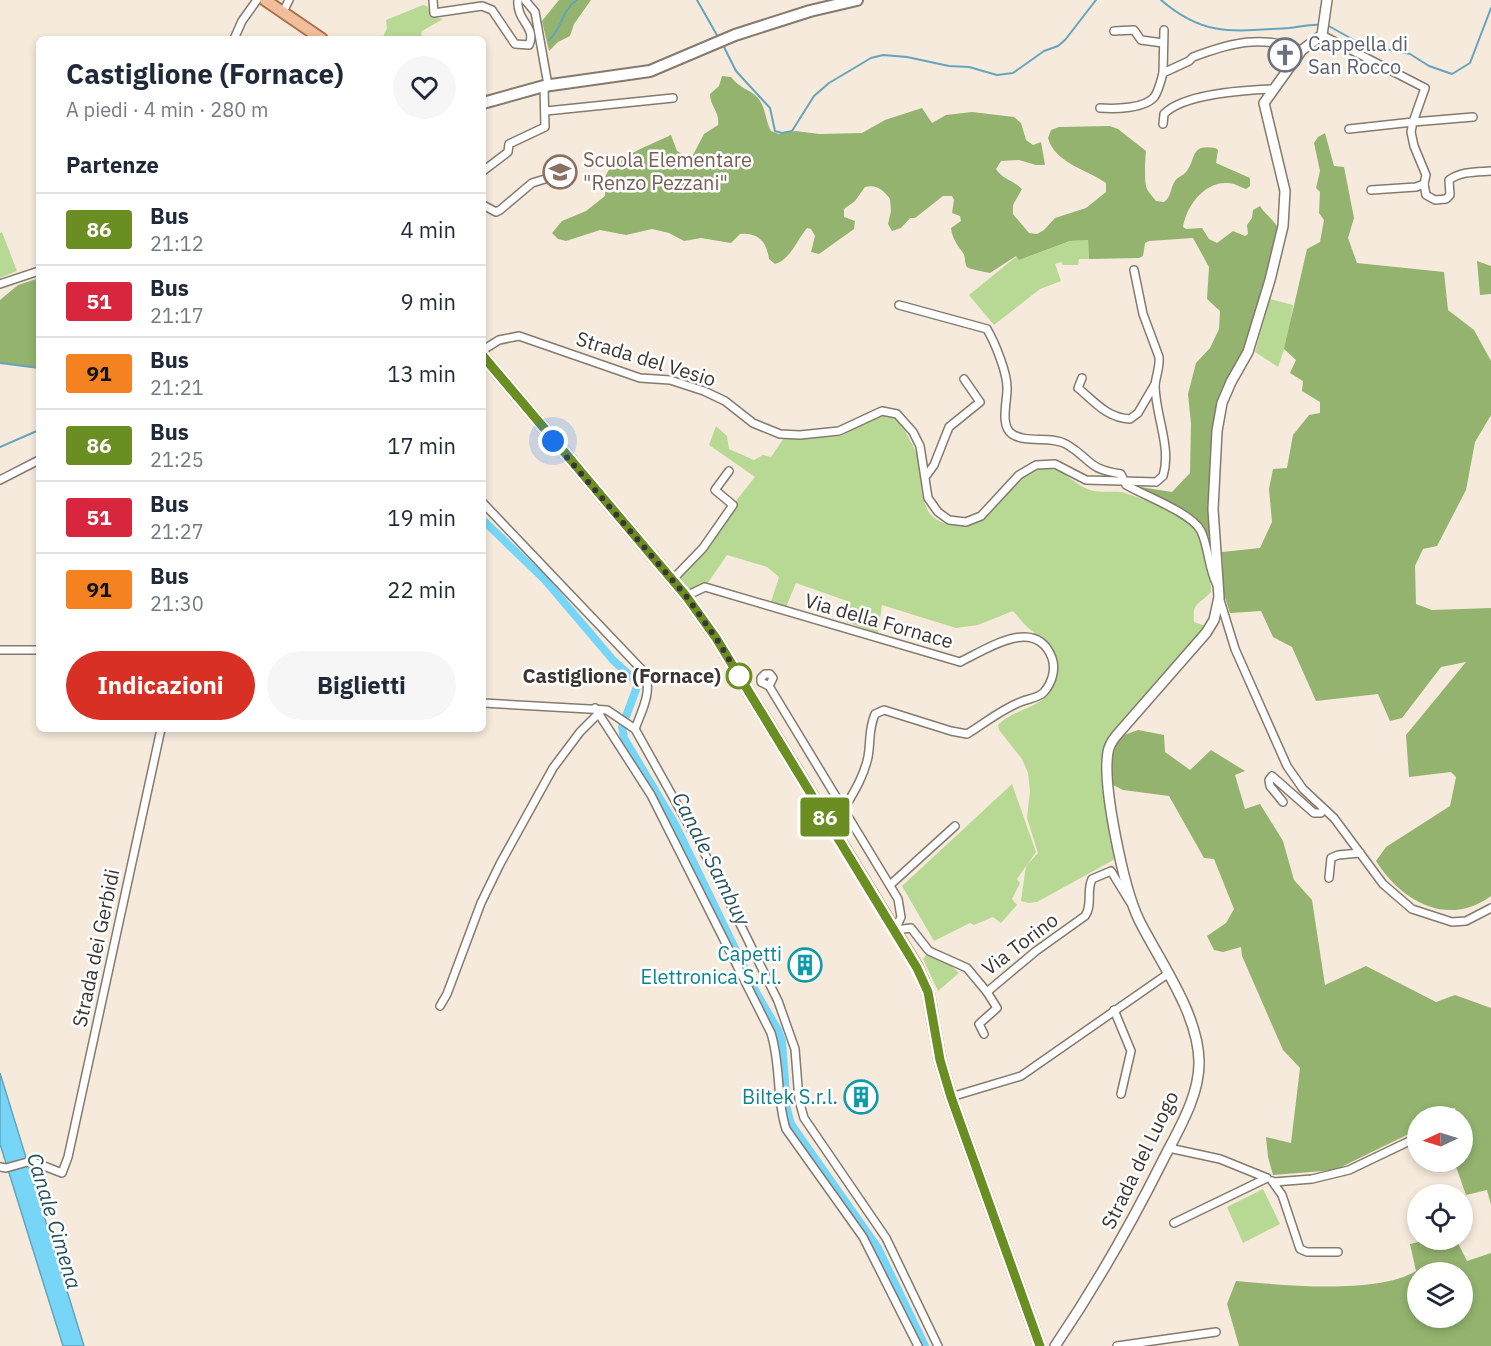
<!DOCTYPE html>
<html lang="it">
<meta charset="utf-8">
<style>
:root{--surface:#fff;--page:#f6f6f7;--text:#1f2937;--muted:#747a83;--line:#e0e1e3;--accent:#d93025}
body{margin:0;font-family:"IBM Plex Sans",sans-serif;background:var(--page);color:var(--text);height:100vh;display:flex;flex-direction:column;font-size:22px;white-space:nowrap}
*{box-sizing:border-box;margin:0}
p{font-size:20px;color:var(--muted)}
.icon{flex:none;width:33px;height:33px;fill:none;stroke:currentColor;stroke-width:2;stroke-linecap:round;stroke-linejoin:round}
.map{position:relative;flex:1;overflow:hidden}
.details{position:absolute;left:36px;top:36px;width:450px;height:696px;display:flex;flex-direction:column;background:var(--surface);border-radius:9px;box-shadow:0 3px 9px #0003}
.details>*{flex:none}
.badge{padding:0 12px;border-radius:4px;font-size:21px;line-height:39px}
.needle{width:39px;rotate:266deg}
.tools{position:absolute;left:1407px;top:1106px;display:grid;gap:12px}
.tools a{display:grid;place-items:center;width:66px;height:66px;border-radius:50%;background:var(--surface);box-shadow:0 3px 9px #0003;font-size:30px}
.you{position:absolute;width:30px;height:30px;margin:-15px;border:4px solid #fff;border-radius:50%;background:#1a73e8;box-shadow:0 0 0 9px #1a73e833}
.map>.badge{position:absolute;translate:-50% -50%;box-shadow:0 0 0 3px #fff}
h2{padding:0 30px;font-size:22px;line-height:54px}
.round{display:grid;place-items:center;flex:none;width:63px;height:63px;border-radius:32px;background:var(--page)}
.head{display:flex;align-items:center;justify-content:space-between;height:102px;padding:0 30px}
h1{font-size:28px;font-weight:700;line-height:45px}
.primary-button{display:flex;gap:12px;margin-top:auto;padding:12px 30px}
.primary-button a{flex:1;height:69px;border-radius:36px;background:var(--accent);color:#fff;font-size:24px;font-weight:700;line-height:69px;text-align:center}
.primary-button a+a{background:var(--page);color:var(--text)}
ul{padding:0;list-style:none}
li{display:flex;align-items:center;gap:18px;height:72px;padding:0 30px;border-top:2px solid var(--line)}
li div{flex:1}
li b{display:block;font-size:22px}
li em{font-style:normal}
li .badge{min-width:66px;font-weight:700;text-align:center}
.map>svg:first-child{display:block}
.green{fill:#b8d993}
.forest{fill:#93b36e;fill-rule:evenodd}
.water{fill:#77d5f7;stroke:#65a5bc;stroke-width:1.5}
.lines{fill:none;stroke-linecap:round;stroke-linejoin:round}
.stream{stroke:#65a5bc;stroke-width:2}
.canal{stroke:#77d5f7;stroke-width:8}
.minor-casing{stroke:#847a6d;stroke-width:10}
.tertiary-casing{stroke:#847a6d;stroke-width:12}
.secondary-casing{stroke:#847a6d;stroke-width:14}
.primary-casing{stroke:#ab724b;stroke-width:14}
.minor{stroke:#fff;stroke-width:7}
.tertiary{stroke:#fff;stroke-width:9}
.secondary{stroke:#fff;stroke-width:10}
.primary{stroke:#f1be9b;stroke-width:10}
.line-casing{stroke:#fff;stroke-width:14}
.line{stroke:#6b8e23;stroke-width:9}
.walk{stroke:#3b3631;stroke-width:6;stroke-dasharray:0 10.8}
.stop-dot{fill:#fff;stroke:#6b8e23;stroke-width:3}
.labels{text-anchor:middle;stroke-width:5;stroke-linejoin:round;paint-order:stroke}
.worship-label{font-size:20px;fill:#5b616d;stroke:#fff;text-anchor:start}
.education-label{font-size:20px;fill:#785e54;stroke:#fff;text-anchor:start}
.street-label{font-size:20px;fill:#3b3631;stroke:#fff}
.stop-label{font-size:20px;font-weight:bold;fill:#3b3631;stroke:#fff;text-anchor:end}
.culture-label{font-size:20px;fill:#0d838f;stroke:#fff;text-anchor:end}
.water-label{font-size:21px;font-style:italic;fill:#27505f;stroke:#fff}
</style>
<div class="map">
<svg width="1491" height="1346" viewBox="0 0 1491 1346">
<rect width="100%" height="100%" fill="#f6eadc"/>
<g class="green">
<path d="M 423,5 L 427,6 L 432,17 L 443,19 L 422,31 L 421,34 L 425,39 L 382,39 L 387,28 L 386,20 Z"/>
<path d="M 2,232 L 17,271 L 0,278 L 0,233 Z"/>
<path d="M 1088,240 L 1089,259 L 1079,259 L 1078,265 L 1063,265 L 1061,262 L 1055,264 L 1061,281 L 1040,289 L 994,325 L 969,295 L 1017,256 L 1019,260 L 1070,241 Z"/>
<path d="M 1270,299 L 1293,305 L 1288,338 L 1278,367 L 1255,352 Z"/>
<path d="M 881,415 C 894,416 899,420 905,431 C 910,441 916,448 918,460 C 923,482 917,514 944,523 C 993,540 1000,479 1037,470 C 1061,463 1070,483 1090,490 C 1100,493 1111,491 1121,492 C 1130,493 1186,517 1192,523 C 1201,533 1203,550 1205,562 C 1206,573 1212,581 1211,592 C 1199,605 1192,602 1194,622 L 1208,627 L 1113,733 C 1110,738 1105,745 1103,750 C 1096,777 1110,832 1117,858 L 1037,902 L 1029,903 L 1021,901 L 1026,866 L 1038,853 L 1027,818 L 1030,791 L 1028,773 L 1022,759 L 999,730 L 998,725 C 1011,712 1028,710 1042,700 C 1050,694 1054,686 1056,677 C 1060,655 1048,644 1032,631 C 1025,626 1019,618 1013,611 L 978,625 L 956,628 L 882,605 L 878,633 L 846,622 L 850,602 L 796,583 L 786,607 L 771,602 L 779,577 L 767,567 L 727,555 L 705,587 L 680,590 L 676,576 L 755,477 L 709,445 L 716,426 L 727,436 L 729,449 L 754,460 L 763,455 L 771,457 L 784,438 L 809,439 L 841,436 Z"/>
<path d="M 1012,784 L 1036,852 L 1017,879 L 1020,883 L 1012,899 L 1017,905 L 1001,923 L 993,917 L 974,925 L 970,923 L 934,941 L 902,886 Z"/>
<path d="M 927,954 L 949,964 L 959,973 L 938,991 L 923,959 Z"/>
<path d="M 1263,1189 L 1280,1224 L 1243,1243 L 1227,1207 Z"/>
</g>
<g class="forest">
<path d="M 559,0 L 591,0 L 574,24 L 570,36 L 558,42 L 549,51 L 542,21 Z"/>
<path d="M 722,76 L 731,77 C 740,89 750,89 758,98 C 766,108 765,120 771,131 L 779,134 L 796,131 L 819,134 L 862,133 L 885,120 L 922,108 L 932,123 L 946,115 L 972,112 L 1014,117 L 1021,123 L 1026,140 L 1033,145 L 1041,142 L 1045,165 L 1036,165 L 1019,160 L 1001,161 L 996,169 C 1002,179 1013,180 1022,189 L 1013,205 L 1013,214 L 1029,233 L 1037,234 L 1044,230 L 1055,218 L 1086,208 L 1106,192 L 1106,183 C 1086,169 1055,163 1048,138 L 1051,130 L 1059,127 L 1110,126 L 1118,129 L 1146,151 C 1145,158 1144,183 1147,189 C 1149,193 1153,197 1156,201 L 1164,202 C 1172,196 1170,188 1175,181 C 1177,177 1183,176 1186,172 C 1197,159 1189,144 1215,148 L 1218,150 L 1216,163 L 1250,178 L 1250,186 L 1246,189 C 1240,187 1234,183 1228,183 C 1204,181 1186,207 1183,227 L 1186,229 L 1202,228 L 1209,239 L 1217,243 L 1233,231 L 1245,236 L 1248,234 L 1247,225 L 1252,218 L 1253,210 L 1260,206 C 1265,215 1276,221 1278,229 L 1273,257 L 1243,353 L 1219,396 L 1216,413 L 1211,541 L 1201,523 L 1185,510 L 1134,486 L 1172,492 L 1190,473 L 1191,424 L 1188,394 L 1196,363 L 1210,348 L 1219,329 L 1220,311 L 1207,299 L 1209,267 L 1193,238 L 1149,241 L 1145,243 L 1143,256 L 1139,258 L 1089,259 L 1088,240 L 1070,241 L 1019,260 L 1016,256 L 990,273 C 985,272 969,269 967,267 C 964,263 966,257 963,253 C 958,246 952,238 951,228 L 961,221 L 960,216 L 952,213 L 954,200 L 952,196 L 943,196 L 915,218 L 910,218 L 901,228 L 892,231 L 888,224 L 891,211 L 890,199 C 883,189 876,184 865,187 L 855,201 L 844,209 L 844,217 L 855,221 L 854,229 L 819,254 L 811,252 L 815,236 L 811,229 L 807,228 C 797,240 790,260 775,264 L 769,259 C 767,242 758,232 740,234 L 731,243 L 701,238 L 684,241 L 669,233 L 652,229 L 626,235 L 600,230 L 566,241 L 558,239 L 552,233 L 562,221 L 586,211 L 605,196 C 606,188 603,180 607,173 C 616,157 655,143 671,135 L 677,151 L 684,155 L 693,155 L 704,134 L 718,125 C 720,112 710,106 710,94 L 719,86 Z"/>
<path d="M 1325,133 L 1334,166 L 1344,167 L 1354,218 L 1348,238 L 1357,263 L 1444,272 L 1448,310 L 1474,330 L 1491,361 L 1491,415 L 1475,442 L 1466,490 L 1437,546 L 1423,549 L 1415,566 L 1416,604 L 1432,610 L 1491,608 L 1491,896 C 1448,928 1401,901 1376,861 L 1386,847 L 1450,806 L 1456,777 L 1451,772 L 1409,777 L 1406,735 L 1466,662 L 1441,667 L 1402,718 L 1390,721 L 1378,694 L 1316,701 L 1292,647 L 1273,637 L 1261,611 L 1230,613 L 1223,592 L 1222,552 L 1260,548 L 1272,522 L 1269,489 L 1273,469 L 1287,468 L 1293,435 L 1309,415 L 1320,413 L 1320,402 L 1302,391 L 1303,381 L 1290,373 L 1296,360 L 1284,349 L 1307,249 L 1320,242 L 1324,220 L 1319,213 L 1320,192 L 1316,188 L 1320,171 L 1314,143 L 1318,137 Z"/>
<path d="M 1477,261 L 1491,266 L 1491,294 L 1480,295 Z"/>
<path d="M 39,278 L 39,368 L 0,363 L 0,300 L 18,285 Z"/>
<path d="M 1138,730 L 1164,735 L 1165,752 L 1190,770 L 1211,750 L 1245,771 L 1235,775 L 1245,809 L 1260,804 L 1283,841 L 1294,880 L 1312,900 L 1325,985 L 1366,966 L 1436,1002 L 1455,995 L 1491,1008 L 1491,1205 L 1487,1190 L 1466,1195 L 1454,1161 L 1462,1161 L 1463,1134 L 1465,1132 L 1462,1116 L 1457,1116 L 1455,1108 L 1428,1111 L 1426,1116 L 1418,1116 L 1417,1130 L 1335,1170 L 1273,1175 L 1268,1157 L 1266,1137 L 1291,1143 L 1300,1068 L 1283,1050 L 1242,956 L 1241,947 L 1223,952 L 1214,950 L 1207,936 L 1226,923 L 1234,909 L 1214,859 L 1204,858 L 1169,796 L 1123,790 L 1113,785 C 1110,768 1109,754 1116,738 Z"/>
<path d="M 1432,1239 L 1456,1239 L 1467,1261 L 1491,1253 L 1491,1346 L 1239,1346 L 1227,1304 L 1236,1281 C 1282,1285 1376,1295 1416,1271 L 1410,1244 ZM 1418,1272 L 1462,1272 L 1462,1317 L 1418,1317 Z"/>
</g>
<path class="water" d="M 0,1073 L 84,1346 L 63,1346 L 0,1144 Z"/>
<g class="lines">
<g class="stream">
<path d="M 697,0 L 718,37"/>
<path d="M 1161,0 C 1205,38 1235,31 1289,28 C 1300,27 1310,24 1322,25"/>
<path d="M 1327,25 L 1361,44 L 1410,54 L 1429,66 L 1452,74 L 1470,63 L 1491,8"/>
<path d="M 297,39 L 298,37"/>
<path d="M 549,40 C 563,28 561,10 577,0"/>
<path d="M 723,45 L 736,71 L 770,108 L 775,131 L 782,133 L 792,131 L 814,96 L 829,83 L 871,58 L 883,55 L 907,57 L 949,66 L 969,67 L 997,75 L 1013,73 L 1044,51 L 1058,46 L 1065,40 L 1096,0"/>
<path d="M 0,363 L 39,368"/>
<path d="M 0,447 L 39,430"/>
</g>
<path class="canal" d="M 483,520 L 545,580 L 613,660 L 636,681 L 637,687 L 622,727 L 624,738 L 675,824 L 757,994 L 778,1030 L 782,1041 L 787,1109 L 791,1124 L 878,1248 L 925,1346"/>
<defs>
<g id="minor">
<path d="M 433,0 L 434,13 L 482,6 L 492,10 L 515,44 L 529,45 C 537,27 516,21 518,0"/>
<path d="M 525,0 L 535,12 L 548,85"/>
<path d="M 283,12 L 289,0"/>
<path d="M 1114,31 L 1134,30 L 1141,40 L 1163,43"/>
<path d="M 1322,35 L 1425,88 L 1413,122 L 1349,129"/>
<path d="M 234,39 L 242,21 L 257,0"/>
<path d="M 1163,73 L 1164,30"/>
<path d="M 1100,108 C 1114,109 1146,109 1155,96 C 1159,89 1161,81 1163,73 L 1189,61 L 1193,57 C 1233,42 1261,35 1302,50"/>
<path d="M 546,111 L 673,98"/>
<path d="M 1473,117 L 1413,122 L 1411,132 L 1414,146 L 1426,175 L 1424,184 L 1426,195 L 1435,200 L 1446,199 L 1450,195 L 1449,180 C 1461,171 1477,172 1491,171"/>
<path d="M 1163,124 L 1164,114 C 1183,94 1245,90 1272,89"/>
<path d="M 483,171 L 508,152 L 509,144 L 545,127 L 544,86"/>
<path d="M 1371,190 L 1416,187 L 1424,184"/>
<path d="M 483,205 L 496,212 L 500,210 L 532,183 L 545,179"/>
<path d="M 0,284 L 39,271"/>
<path d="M 899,305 L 987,329 C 995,343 1008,374 1007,390 C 1007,402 1000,426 1012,434 C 1027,444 1050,435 1066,444 C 1092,459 1086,469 1121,474 L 1126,485 C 1145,496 1192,513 1201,531 C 1209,548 1208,568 1217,585"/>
<path d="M 483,350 L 499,340 L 519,336 L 640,378 L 670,380 L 704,391 L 725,401 L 753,423 L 780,434 L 800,435 L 839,431 L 882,411 L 897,414 L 913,432 L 920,446 L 928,498 L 938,512 L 949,520 L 966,522 L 981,516 L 1019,475 L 1036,465 L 1055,464 L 1086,480 L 1156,482 L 1163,476 C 1172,447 1155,415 1155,385 C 1156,376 1160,367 1159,357 L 1143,314 L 1134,270"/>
<path d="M 1082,378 L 1078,388 C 1095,402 1107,418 1130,419 L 1138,413 L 1155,384"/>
<path d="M 926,476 L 934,465 L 949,427 L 980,402 L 964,379"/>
<path d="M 0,480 L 39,460"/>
<path d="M 483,503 L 644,672 C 653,691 642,710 635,729"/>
<path d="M 675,583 L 676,576 L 703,548 L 733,505 L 715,490 L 729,471"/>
<path d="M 686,596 L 705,587 L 960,662 C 987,649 1036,615 1052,658 C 1056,669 1052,683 1044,692 C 1040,697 1029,699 1023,701 C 1003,708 985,723 967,734 L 951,731 L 884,710 L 875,714 C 868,731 871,740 868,757 C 864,776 854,792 844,809"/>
<path d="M 1219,597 L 1235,649 L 1287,766 L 1303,789 L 1334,818 L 1383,884 L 1412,909 L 1452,922 L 1466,921 L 1491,908"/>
<path d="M 0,650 L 39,650"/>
<path d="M 769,686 L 773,678 L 770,674 L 765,674 L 761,678 L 761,682 L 769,686 L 898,899 L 901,917 L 895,930"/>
<path d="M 483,703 L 607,710 L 635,729 L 711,865 L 778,1001 L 795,1049 L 799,1100 L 804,1118 L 886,1238 L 938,1346"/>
<path d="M 595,708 L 651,795 L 771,1033 C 781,1065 776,1098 786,1129 L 863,1237 L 918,1346"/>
<path d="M 1283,802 L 1270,786 L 1269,780 L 1272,776 L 1314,813 L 1321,813 L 1324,809"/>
<path d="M 1329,878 L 1331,858 L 1338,855 L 1360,853"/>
<path d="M 890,885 L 955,826"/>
<path d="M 895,930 L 911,928 L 929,951 L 967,968 L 987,992 L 1036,951 L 1085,916 C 1093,905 1086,891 1092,879 L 1111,871 L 1130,902"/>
<path d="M 440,1006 L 447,994 L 481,903 L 500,864 L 553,768 L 580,732 L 598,714"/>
<path d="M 1114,1010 L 1131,1051 L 1121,1094"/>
<path d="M 984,1034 L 979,1024 L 997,1008 L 987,992"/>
<path d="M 951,1097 L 1021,1076 L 1169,973"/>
<path d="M 1169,1148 L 1220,1159 L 1267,1178 L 1174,1223"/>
<path d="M 0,1167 L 6,1168 L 31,1161 L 62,1173 L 68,1157 L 161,729"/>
<path d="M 1272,1181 L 1282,1195 L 1300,1249 L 1307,1252 L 1338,1252"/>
<path d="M 1274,1182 L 1312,1179 L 1349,1170 L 1418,1137"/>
<path d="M 1117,1346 L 1216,1332"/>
</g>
<path id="tertiary" d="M 1055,1346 C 1095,1287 1130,1226 1162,1162 C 1177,1132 1200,1096 1199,1061 C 1198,1013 1160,962 1139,920 C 1124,889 1102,786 1108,752 C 1109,746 1112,741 1116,736 L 1206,633 L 1214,620 L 1219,597 L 1213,509 L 1217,431 L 1222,403 L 1231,382 L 1248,352 L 1270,280 L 1283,226 L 1285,191 L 1264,103 L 1302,50 L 1322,35 L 1327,0"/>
<path id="secondary" d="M 483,103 L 544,86 L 650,71 L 735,35 L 810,11 L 857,0"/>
<g id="primary">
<path d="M 265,0 L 322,39"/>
<path d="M 483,356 L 686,596 L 716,638 L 917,967 L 928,992 L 940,1060 L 951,1097 L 1040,1346"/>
</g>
</defs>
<use href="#minor" class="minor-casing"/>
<use href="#tertiary" class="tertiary-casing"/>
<use href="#secondary" class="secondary-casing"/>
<use href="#primary" class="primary-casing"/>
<use href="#minor" class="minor"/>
<use href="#tertiary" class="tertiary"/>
<use href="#secondary" class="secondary"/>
<use href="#primary" class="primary"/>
</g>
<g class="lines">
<defs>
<path id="line" d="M 483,356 L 686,596 L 716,638 L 917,968 L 928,992 L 940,1060 L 951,1097 L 1040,1346"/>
</defs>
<use href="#line" class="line-casing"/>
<use href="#line" class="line"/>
<path class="walk" d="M 553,441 L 686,596 L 716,638 L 739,676"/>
</g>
<defs>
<symbol id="church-ring" viewBox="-11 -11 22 22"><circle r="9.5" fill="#fff" stroke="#6b7280" stroke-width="1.5"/><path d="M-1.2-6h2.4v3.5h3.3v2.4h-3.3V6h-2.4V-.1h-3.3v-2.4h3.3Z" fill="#6b7280"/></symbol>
<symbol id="school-ring" viewBox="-11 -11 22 22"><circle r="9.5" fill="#fff" stroke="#8d6e63" stroke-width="1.5"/><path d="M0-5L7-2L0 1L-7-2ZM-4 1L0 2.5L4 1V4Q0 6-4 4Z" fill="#8d6e63"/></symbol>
<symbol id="building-ring" viewBox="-11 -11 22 22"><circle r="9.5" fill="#fff" stroke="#0f9aa8" stroke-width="1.5"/><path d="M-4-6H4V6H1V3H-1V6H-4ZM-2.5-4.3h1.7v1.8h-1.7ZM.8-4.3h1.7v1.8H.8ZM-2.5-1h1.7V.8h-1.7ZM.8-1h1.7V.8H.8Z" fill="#0f9aa8"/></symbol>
</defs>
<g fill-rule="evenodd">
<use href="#church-ring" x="1266" y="36" width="38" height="38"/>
<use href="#school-ring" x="541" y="153" width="38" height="38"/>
<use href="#building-ring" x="786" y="946" width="38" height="38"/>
<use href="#building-ring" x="842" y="1078" width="38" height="38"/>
</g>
<circle class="stop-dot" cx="739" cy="676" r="12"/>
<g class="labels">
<g class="worship-label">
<text x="1308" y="51">Cappella di<tspan x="1308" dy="23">San Rocco</tspan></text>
</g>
<g class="education-label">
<text x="583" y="167">Scuola Elementare<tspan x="583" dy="23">"Renzo Pezzani"</tspan></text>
</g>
<g class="street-label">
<text transform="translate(646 359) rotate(17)" y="7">Strada del Vesio</text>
<text transform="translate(879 621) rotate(16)" y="7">Via della Fornace</text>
<text transform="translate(1020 944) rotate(-37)" y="7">Via Torino</text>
<text transform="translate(96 948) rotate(-78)" y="7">Strada dei Gerbidi</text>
<text transform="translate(1140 1160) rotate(-64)" y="7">Strada del Luogo</text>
</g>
<g class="stop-label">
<text x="721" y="683">Castiglione (Fornace)</text>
</g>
<g class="culture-label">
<text x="782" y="961">Capetti<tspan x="782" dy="23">Elettronica S.r.l.</tspan></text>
<text x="838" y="1104">Biltek S.r.l.</text>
</g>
<g class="water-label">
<text transform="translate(711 859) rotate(63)" y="7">Canale Sambuy</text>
<text transform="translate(54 1221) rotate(73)" y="7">Canale Cimena</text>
</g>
</g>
</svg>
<div class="tools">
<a><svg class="needle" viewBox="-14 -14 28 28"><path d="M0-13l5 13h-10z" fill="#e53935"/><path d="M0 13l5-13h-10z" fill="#747a83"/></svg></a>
<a><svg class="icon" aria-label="locate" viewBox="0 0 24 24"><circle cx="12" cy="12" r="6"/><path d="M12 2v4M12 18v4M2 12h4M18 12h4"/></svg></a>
<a><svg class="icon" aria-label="layers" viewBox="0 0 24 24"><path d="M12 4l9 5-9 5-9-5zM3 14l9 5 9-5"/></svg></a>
</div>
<div class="you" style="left:553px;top:441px"></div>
<b class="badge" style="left:825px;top:817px;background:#6b8e23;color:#fff">86</b>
<section class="details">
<div class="head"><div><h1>Castiglione (Fornace)</h1><p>A piedi · 4 min · 280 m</p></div><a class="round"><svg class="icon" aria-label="heart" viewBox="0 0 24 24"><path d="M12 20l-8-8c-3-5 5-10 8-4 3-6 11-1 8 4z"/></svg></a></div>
<h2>Partenze</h2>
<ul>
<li><span class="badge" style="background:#6b8e23;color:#fff">86</span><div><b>Bus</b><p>21:12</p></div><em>4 min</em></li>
<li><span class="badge" style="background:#d7263d;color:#fff">51</span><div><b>Bus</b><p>21:17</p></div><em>9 min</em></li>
<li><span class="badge" style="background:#f58220;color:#111">91</span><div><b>Bus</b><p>21:21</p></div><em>13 min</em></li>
<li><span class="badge" style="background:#6b8e23;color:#fff">86</span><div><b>Bus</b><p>21:25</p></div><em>17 min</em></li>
<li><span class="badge" style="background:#d7263d;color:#fff">51</span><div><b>Bus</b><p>21:27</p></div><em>19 min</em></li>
<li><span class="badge" style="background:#f58220;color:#111">91</span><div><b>Bus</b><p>21:30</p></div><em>22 min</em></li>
</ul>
<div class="primary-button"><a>Indicazioni</a><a>Biglietti</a></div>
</section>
</div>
